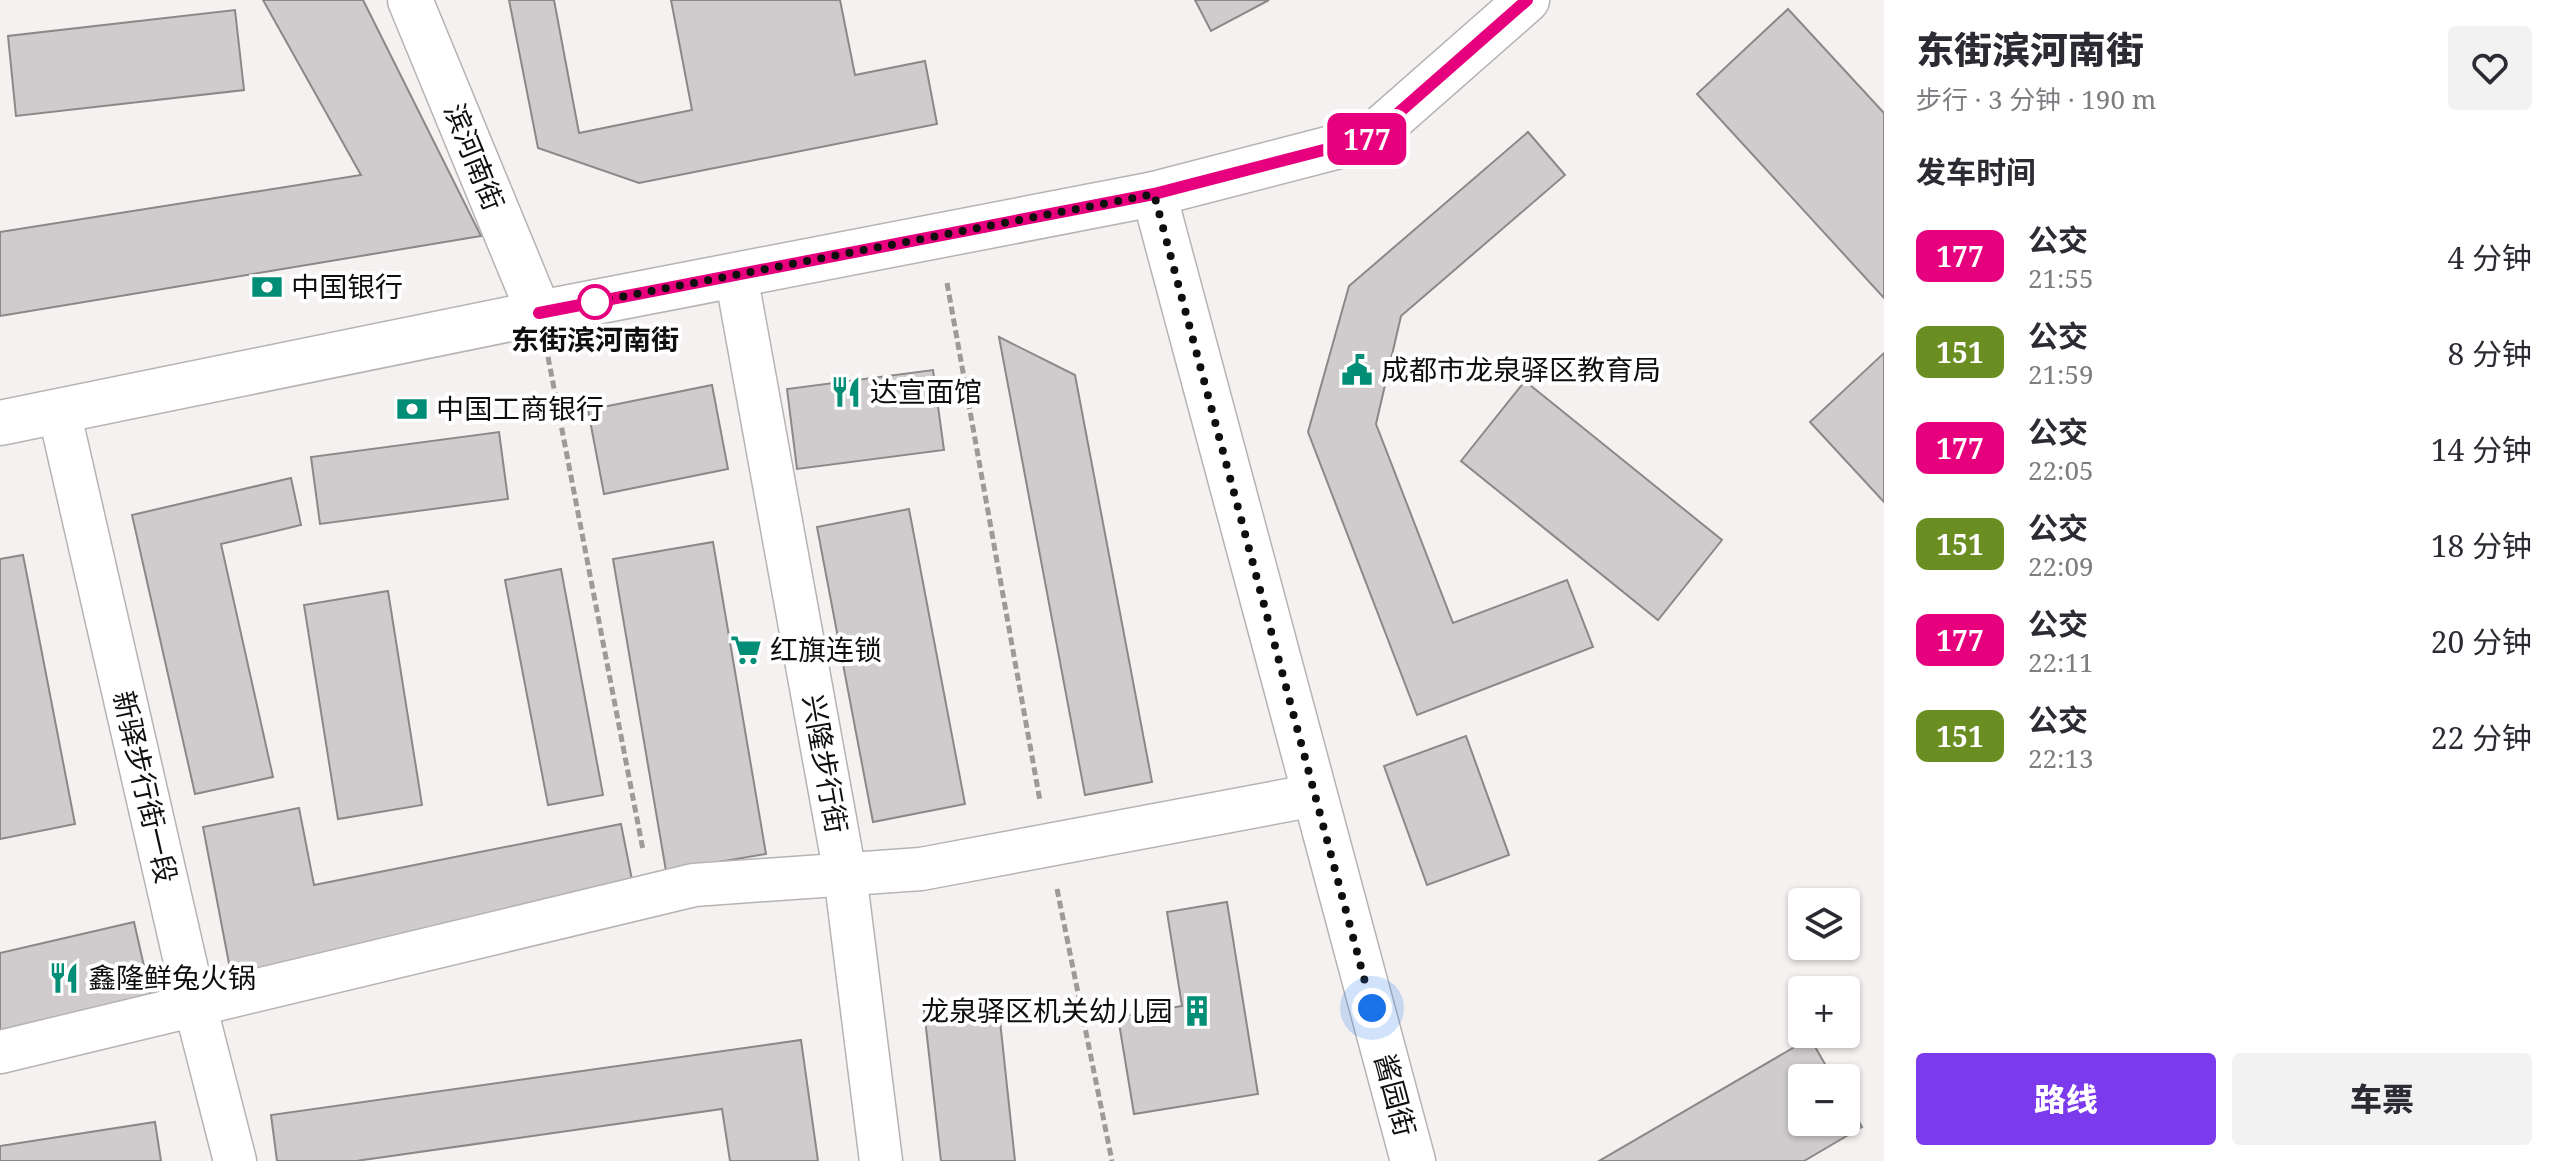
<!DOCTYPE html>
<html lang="zh">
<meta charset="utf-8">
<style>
:root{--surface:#fff;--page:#f2f2f3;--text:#2b2b33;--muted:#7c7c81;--accent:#7c3aed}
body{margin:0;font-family:"Noto Serif","Noto Sans SC",serif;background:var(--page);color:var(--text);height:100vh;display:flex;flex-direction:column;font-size:30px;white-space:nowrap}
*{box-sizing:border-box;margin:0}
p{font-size:26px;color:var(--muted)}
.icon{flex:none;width:44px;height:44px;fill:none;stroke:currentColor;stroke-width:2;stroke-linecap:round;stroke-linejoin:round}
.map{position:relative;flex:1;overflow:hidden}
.details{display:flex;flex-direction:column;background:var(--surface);width:680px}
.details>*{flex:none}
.badge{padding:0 16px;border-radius:12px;font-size:28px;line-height:52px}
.buttons{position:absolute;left:1788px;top:888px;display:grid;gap:16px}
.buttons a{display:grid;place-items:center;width:72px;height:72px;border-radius:8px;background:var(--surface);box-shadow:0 2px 6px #0004;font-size:40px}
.you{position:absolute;width:40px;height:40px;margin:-20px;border:6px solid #fff;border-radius:50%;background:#1a73e8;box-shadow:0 0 0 12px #1a73e833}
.map>.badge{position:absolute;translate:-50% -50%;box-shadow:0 0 0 4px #fff}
h2{padding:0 32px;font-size:30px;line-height:72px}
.round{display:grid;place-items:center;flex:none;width:84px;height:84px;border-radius:8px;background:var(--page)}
.head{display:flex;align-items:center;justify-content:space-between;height:136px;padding:0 32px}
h1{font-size:38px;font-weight:800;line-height:60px}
.button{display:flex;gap:16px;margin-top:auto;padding:16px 32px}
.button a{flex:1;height:92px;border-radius:8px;background:var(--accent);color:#fff;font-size:32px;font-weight:800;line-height:92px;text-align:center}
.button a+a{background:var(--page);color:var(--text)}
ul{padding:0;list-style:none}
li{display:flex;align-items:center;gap:24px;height:96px;padding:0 32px}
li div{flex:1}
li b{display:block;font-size:30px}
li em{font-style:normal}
li .badge{min-width:88px;font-weight:700;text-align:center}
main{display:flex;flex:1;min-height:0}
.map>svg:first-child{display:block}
.building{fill:#d0cccd;stroke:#8c8888;stroke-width:2}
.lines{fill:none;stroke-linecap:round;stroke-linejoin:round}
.pedestrian-casing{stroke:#b7b3b3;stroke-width:45}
.minor-casing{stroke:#b7b3b3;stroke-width:47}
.tertiary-casing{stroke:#b7b3b3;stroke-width:47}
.path{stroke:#9d9a9a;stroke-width:5;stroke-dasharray:8 4;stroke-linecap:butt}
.pedestrian{stroke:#fff;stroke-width:42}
.minor{stroke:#fff;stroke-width:44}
.tertiary{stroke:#fff;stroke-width:44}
.line-casing{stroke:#fff;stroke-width:18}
.line{stroke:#e6007e;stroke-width:12}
.walk{stroke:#100f0f;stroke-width:8;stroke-dasharray:0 14.4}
.stop-dot{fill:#fff;stroke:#e6007e;stroke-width:4}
.labels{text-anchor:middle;stroke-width:8;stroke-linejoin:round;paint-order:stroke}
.street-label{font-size:28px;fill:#100f0f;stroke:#fff}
.poi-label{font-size:28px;fill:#100f0f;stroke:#fff;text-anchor:start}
.stop-label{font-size:28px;font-weight:bold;fill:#100f0f;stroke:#fff}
</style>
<main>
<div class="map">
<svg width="1884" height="1161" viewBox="0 0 1884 1161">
<rect width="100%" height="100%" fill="#f5f1f1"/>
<g class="building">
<path d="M 263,0 L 363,0 L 481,236 L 0,316 L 0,232 L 361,175 Z"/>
<path d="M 509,0 L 554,0 L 579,133 L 692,110 L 671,0 L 840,0 L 855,75 L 925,61 L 937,124 L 639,183 L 538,148 Z"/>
<path d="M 1195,0 L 1269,0 L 1211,31 Z"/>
<path d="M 1788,9 L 1884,113 L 1884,298 L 1697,94 Z"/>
<path d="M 235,10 L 244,90 L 16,116 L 8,36 Z"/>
<path d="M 1528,132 L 1565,175 L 1401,316 L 1376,424 L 1453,623 L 1567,580 L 1593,647 L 1417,715 L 1308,432 L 1349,286 Z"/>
<path d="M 999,337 L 1075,375 L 1152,782 L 1085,795 Z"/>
<path d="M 1884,353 L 1884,502 L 1810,422 Z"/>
<path d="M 933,370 L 944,450 L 797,469 L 787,389 Z"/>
<path d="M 1525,381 L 1722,540 L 1658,620 L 1461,461 Z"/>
<path d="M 712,385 L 728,469 L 604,494 L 588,410 Z"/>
<path d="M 499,432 L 508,499 L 320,524 L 311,457 Z"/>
<path d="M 291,478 L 301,525 L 221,544 L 273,777 L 195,794 L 132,515 Z"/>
<path d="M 909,509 L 965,804 L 873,822 L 817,527 Z"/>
<path d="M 713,542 L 766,854 L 666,871 L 613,559 Z"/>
<path d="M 23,555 L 75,824 L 0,839 L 0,559 Z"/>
<path d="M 561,569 L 603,795 L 548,805 L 505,580 Z"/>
<path d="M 388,591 L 422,805 L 338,819 L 304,605 Z"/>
<path d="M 1466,736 L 1509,855 L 1427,885 L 1384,766 Z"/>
<path d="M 299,808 L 314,885 L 621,824 L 635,895 L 231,974 L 203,827 Z"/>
<path d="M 1227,902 L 1258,1094 L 1134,1114 L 1118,1017 L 1182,1006 L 1167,912 Z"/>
<path d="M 134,922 L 151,997 L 0,1033 L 0,953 Z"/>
<path d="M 998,1002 L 1015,1161 L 941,1161 L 924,1010 Z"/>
<path d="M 1810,1038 L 1833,1078 L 1802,1078 L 1802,1122 L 1846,1122 L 1846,1100 L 1862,1127 L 1804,1161 L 1599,1161 Z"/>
<path d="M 801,1040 L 818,1161 L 730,1161 L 722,1109 L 356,1161 L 277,1161 L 271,1115 Z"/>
<path d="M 155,1122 L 161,1161 L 0,1161 L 0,1146 Z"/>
</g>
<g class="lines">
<defs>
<g id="pedestrian">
<path d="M 736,275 L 845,874 L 881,1161"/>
<path d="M 59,411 L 195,1005 L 235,1161"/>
<path d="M 0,1052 L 694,885 L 921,869 L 1315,795"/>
</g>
<g id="minor">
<path d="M 410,0 L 539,313"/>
<path d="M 0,423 L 539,313 L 1154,194 L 1370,138 L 1527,0"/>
</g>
<path id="tertiary" d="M 1154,194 L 1413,1161"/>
</defs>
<use href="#pedestrian" class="pedestrian-casing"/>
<use href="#minor" class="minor-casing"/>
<use href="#tertiary" class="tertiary-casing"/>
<g class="path">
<path d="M 947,283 L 1040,801"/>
<path d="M 548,357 L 643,850"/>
<path d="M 1057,889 L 1112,1161"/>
</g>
<use href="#pedestrian" class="pedestrian"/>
<use href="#minor" class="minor"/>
<use href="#tertiary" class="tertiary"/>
</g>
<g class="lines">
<defs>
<path id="line" d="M 539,313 L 1154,194 L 1370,138 L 1527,0"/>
</defs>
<use href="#line" class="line-casing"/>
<use href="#line" class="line"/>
<path class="walk" d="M 595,302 L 1154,194 L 1372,1008"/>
</g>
<defs>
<symbol id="bank-bare" viewBox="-9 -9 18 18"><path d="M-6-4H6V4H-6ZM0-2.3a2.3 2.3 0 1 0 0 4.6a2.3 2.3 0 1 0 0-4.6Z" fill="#028e76" stroke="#fff" stroke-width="2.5" paint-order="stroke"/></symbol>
<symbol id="civic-bare" viewBox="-9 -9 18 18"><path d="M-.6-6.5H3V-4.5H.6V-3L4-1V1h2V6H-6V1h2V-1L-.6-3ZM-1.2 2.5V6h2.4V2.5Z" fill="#028e76" stroke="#fff" stroke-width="2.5" paint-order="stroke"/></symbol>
<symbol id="restaurant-bare" viewBox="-9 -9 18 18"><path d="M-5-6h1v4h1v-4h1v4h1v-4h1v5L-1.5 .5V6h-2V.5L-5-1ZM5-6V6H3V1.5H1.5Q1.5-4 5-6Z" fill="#028e76" stroke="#fff" stroke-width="2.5" paint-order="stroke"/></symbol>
<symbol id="supermarket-bare" viewBox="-9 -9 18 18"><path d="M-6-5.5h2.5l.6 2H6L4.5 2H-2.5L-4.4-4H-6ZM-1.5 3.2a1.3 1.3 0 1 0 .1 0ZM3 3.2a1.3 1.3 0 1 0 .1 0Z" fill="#028e76" stroke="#fff" stroke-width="2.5" paint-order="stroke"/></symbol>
<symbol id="building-bare" viewBox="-9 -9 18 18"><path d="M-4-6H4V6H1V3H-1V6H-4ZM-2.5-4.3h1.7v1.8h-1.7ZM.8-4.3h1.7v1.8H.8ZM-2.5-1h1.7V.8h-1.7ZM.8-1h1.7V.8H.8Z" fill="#028e76" stroke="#fff" stroke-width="2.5" paint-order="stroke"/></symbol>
</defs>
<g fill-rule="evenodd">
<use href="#bank-bare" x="245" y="265" width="44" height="44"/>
<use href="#civic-bare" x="1335" y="348" width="44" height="44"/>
<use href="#restaurant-bare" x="824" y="370" width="44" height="44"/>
<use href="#bank-bare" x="390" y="387" width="44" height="44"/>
<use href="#supermarket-bare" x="724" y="628" width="44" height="44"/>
<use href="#restaurant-bare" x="42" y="956" width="44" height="44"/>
<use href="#building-bare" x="1175" y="989" width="44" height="44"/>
</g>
<circle class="stop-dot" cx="595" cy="302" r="16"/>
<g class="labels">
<g class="street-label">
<text transform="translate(474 157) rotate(68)" y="10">滨河南街</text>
<text transform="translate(825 764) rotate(80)" y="10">兴隆步行街</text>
<text transform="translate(145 787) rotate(77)" y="10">新驿步行街一段</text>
<text transform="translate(1395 1095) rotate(75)" y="10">酱园街</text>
</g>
<g class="poi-label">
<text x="291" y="297">中国银行</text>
<text x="1381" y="380">成都市龙泉驿区教育局</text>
<text x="870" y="402">达宣面馆</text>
<text x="436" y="419">中国工商银行</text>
<text x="770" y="660">红旗连锁</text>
<text x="88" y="988">鑫隆鲜兔火锅</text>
<text x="1173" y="1021" text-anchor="end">龙泉驿区机关幼儿园</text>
</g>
<g class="stop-label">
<text x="595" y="350">东街滨河南街</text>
</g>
</g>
</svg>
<div class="buttons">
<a><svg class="icon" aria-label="layers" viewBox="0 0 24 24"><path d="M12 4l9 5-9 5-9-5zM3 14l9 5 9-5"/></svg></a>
<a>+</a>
<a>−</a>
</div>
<div class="you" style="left:1372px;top:1008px"></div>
<b class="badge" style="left:1367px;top:139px;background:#e6007e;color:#fff">177</b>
</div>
<section class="details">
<div class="head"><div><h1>东街滨河南街</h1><p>步行 · 3 分钟 · 190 m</p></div><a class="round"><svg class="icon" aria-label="heart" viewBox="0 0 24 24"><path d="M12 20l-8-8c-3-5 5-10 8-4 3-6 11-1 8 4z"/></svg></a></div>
<h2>发车时间</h2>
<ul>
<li><span class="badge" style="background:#e6007e;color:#fff">177</span><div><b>公交</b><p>21:55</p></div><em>4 分钟</em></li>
<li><span class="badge" style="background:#6b8e23;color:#fff">151</span><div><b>公交</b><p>21:59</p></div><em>8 分钟</em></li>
<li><span class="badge" style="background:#e6007e;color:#fff">177</span><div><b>公交</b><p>22:05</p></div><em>14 分钟</em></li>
<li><span class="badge" style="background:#6b8e23;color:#fff">151</span><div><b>公交</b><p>22:09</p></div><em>18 分钟</em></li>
<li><span class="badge" style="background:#e6007e;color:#fff">177</span><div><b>公交</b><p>22:11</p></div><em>20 分钟</em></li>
<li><span class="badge" style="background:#6b8e23;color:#fff">151</span><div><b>公交</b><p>22:13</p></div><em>22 分钟</em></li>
</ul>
<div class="button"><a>路线</a><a>车票</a></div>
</section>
</main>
